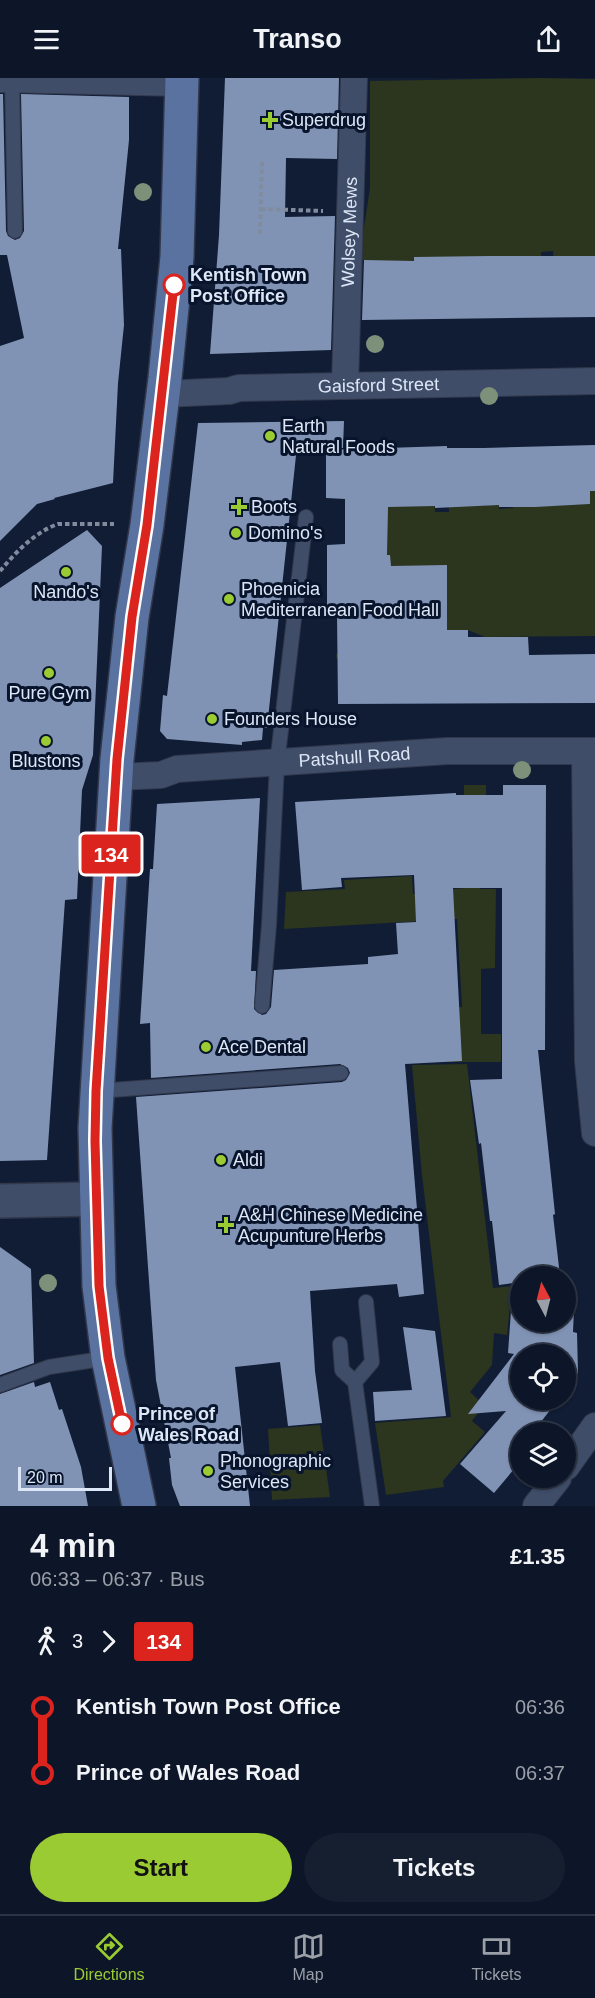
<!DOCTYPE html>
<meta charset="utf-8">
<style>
:root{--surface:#0d1628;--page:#161f30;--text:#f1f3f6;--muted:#9a9fa8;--line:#2d3545;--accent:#9bcb33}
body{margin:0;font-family:Helvetica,sans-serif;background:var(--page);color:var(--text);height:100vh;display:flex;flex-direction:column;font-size:22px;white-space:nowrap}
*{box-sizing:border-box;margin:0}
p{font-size:20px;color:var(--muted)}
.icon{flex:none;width:33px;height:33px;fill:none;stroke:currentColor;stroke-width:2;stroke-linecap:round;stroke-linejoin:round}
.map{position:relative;height:1428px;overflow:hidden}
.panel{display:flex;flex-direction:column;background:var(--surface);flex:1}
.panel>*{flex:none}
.badge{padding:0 12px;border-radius:4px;font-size:21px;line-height:39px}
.needle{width:39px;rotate:353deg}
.tools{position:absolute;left:510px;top:1188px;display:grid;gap:12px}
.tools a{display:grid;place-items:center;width:66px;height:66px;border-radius:50%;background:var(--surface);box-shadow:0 2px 4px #0004,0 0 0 2px var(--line);font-size:30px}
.scale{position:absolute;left:18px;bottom:15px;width:94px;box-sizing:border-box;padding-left:6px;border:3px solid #dde7f7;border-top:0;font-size:16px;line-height:21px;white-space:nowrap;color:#dde7f7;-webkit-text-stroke:4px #08142b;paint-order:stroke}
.map>.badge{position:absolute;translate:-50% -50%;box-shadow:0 0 0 3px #fff}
.legs{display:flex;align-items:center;gap:9px;height:66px;padding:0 30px;font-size:20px}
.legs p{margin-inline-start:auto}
.headline{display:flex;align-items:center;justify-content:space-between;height:102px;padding:0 30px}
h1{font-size:33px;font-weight:800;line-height:45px}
.action{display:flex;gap:12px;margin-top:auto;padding:12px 30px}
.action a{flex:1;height:69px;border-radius:36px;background:var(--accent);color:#111;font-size:24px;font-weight:800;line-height:69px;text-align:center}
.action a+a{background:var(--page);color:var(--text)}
ul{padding:0 30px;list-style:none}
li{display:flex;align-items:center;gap:21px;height:66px;font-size:22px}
li i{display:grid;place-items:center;width:9px;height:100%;margin:0 8px;background:currentColor}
li i::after{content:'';width:15px;height:15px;margin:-8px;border:4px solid;border-radius:50%;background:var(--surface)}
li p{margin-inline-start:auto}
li:first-child i{background:linear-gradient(#0000 50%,currentColor 0)}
li:last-child i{background:linear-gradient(currentColor 50%,#0000 0)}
header{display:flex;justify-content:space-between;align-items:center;height:78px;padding:0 30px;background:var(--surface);font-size:27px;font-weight:800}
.menu{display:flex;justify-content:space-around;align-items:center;height:84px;border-top:2px solid var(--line);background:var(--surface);font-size:16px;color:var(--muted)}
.menu a{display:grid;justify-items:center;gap:3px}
.menu .selected{color:var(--accent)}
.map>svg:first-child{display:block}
.green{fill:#2c351d}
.building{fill:#8193b5}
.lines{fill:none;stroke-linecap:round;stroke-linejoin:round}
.lane-casing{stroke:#31384c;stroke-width:16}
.street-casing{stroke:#31384c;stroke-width:28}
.secondary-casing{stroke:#31384c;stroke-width:36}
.primary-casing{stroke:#31384c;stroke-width:36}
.path{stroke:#808b9e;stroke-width:4;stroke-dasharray:4.5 3;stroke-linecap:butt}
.lane{stroke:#3f4d69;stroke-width:14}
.street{stroke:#3f4d69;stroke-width:26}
.secondary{stroke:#3f4d69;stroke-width:33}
.primary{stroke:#5972a0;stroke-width:33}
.tree{fill:#7d907a}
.line-1-casing{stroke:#fff;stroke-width:14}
.line-1{stroke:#dc241f;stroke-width:9}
.poi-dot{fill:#9bcb33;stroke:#08142b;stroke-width:2}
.stop-1-dot{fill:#fff;stroke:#dc241f;stroke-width:3}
.labels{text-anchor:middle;stroke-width:6;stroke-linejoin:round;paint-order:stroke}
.poi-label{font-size:18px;fill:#dde7f7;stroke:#08142b;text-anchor:start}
.street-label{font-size:18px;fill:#dde7f7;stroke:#08142b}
.stop-label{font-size:18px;font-weight:bold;fill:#dde7f7;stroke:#08142b;text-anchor:start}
</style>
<header><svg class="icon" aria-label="menu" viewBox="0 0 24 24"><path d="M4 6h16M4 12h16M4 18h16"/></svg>Transo<svg class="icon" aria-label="share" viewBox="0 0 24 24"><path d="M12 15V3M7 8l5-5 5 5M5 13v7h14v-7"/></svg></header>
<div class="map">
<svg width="595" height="1428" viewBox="0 0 595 1428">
<rect width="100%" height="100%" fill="#111d35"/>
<g class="green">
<path d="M 541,0 L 595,1 L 595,178 L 554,194 L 553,173 L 541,174 L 542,194 L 415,196 L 375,183 L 359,182 L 370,110 L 370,3 Z"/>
<path d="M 590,413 L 595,413 L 595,558 L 485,559 L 468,552 L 453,552 L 367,580 L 337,581 L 336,577 L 349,559 L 447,526 L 447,488 L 372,489 L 349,447 L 345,427 L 388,429 L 434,417 L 435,434 L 449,434 L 448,416 L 474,428 L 486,428 L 486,415 L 499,415 L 499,431 L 513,430 L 512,415 L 523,414 L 524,429 L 590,426 Z"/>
<path d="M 464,707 L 486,707 L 486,734 L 480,811 L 496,811 L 495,890 L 481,891 L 481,956 L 501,956 L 501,984 L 444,984 L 439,931 L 462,929 L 457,841 L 284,851 L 286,814 L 345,811 L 344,802 L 412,798 L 413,816 L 424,816 L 424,813 L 466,810 L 463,765 Z"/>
<path d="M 467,986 L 493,1210 L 512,1208 L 507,1257 L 494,1255 L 492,1287 L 470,1314 L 484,1327 L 472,1343 L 485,1354 L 443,1403 L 444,1409 L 386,1417 L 375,1345 L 451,1339 L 422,1097 L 412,987 Z"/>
<path d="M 320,1347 L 330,1419 L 272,1422 L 268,1351 Z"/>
</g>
<g class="building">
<path d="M 225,0 L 339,0 L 337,81 L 286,80 L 285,139 L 335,138 L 331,272 L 210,276 L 219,157 Z"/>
<path d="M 0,16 L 3,16 L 6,153 L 8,158 L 15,162 L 20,160 L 24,153 L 21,16 L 129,19 L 129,62 L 118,171 L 121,171 L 124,247 L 118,305 L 113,405 L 54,420 L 55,421 L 37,426 L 0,463 L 0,268 L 24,260 L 7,177 L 0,177 Z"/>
<path d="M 489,178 L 595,178 L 595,239 L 362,242 L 364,182 L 414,183 L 414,179 Z"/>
<path d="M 344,343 L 343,370 L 297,368 L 267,650 L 263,650 L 262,662 L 242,664 L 242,667 L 167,661 L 160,653 L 163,617 L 167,618 L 198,345 Z"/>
<path d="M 595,367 L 595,413 L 590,413 L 590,426 L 535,429 L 499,429 L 499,427 L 435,430 L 435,428 L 388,429 L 387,477 L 390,477 L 391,488 L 447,487 L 447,552 L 468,552 L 468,559 L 528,559 L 529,577 L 595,576 L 595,625 L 338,626 L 337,536 L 327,536 L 327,467 L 345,466 L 345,421 L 326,420 L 326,372 L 447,368 L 447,370 L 484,370 Z"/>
<path d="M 87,452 L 102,468 L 93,677 L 82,712 L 77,821 L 65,822 L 47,1082 L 0,1083 L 0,510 Z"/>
<path d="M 503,707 L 546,707 L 545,972 L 538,972 L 555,1136 L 553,1137 L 560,1198 L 520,1198 L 520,1244 L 566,1244 L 566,1230 L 574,1231 L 573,1254 L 577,1255 L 578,1295 L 566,1311 L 566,1276 L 520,1276 L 520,1322 L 558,1322 L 533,1354 L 520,1354 L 520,1384 L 494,1415 L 460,1386 L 506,1333 L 468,1336 L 514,1276 L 508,1275 L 513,1205 L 499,1207 L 492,1143 L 490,1143 L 481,1065 L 479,1066 L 470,1002 L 502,1001 L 502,810 L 453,810 L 462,983 L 405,986 L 424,1216 L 399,1219 L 397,1206 L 310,1213 L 315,1293 L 322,1345 L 288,1348 L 280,1284 L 235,1289 L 250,1428 L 180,1428 L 172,1407 L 169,1380 L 171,1380 L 156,1302 L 136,1019 L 342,1004 L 346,1002 L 350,995 L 348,990 L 340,986 L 151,1000 L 150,945 L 140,946 L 150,791 L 153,791 L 157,726 L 260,720 L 251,893 L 256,893 L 254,931 L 262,937 L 266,936 L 271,929 L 274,892 L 368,886 L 368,879 L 398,876 L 396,845 L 416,844 L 414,797 L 341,800 L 342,809 L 302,812 L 295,724 L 456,715 L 456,717 L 503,717 Z"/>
<path d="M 0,1169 L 31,1191 L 34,1285 L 0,1297 Z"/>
<path d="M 403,1249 L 435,1253 L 446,1338 L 375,1343 L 373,1314 L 412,1312 Z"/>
<path d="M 34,1304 L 35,1309 L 50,1304 L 59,1332 L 62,1331 L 81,1389 L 88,1428 L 0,1428 L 0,1316 Z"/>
</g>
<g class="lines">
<defs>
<g id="lane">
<path d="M 12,1 L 15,153"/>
<path d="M 262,928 L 269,847 L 277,686 L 306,439"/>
<path d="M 98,1013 L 341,995"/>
<path d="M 340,1266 L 342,1292 L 355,1304 L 372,1428"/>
<path d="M 355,1304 L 372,1284 L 366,1224"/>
<path d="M 0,1307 L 49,1289 L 108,1280"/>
</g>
<g id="street">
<path d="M 0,1 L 182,5"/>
<path id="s1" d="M 345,307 L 354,0"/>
<path id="s2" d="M 163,316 L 229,313 L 239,310 L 595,303"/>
<path d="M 585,673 L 588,983 L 595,1055"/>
<path id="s3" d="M 116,699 L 161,697 L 177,691 L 447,673 L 595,673"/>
<path d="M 566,1389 L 595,1348"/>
<path d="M 536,1428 L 558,1400"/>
</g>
<path id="secondary" d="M 0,1123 L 96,1121"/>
<path id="primary" d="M 139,1428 L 108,1280 L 99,1208 L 95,1050 L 117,681 L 132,539 L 147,447 L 165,300 L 177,179 L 182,0"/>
</defs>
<use href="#lane" class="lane-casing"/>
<use href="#street" class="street-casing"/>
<use href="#secondary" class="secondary-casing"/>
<use href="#primary" class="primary-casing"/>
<g class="path">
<path d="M 261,131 L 323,133"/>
<path d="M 260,156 L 262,84"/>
<path d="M 0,493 C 16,474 35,454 58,446 L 114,446"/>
</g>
<use href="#lane" class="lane"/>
<use href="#street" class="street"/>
<use href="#secondary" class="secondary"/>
<use href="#primary" class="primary"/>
</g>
<g class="tree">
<circle cx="143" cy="114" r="9"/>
<circle cx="375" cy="266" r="9"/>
<circle cx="489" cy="318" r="9"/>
<circle cx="522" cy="692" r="9"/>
<circle cx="48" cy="1205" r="9"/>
</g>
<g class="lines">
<defs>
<path id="line-1" d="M 122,1346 L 108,1280 L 99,1208 L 95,1063 L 96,1013 L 117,681 L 132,539 L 147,447 L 174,207"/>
</defs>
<use href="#line-1" class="line-1-casing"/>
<use href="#line-1" class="line-1"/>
</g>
<g class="poi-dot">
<path d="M267 33h6v6h6v6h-6v6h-6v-6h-6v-6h6z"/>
<circle cx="270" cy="358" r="6"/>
<path d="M236 420h6v6h6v6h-6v6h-6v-6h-6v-6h6z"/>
<circle cx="236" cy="455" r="6"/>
<circle cx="66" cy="494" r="6"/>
<circle cx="229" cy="521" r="6"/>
<circle cx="49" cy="595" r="6"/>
<circle cx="212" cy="641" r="6"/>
<circle cx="46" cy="663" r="6"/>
<circle cx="206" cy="969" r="6"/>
<circle cx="221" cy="1082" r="6"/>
<path d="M223 1138h6v6h6v6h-6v6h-6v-6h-6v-6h6z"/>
<circle cx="208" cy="1393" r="6"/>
</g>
<g class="stop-1-dot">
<circle cx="174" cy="207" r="10"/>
<circle cx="122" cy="1346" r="10"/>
</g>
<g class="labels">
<g class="poi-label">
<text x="282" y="48">Superdrug</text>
<text x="282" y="354">Earth<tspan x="282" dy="21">Natural Foods</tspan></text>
<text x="251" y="435">Boots</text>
<text x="248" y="461">Domino's</text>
<text x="241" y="517">Phoenicia<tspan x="241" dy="21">Mediterranean Food Hall</tspan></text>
<text x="66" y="520" text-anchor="middle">Nando's</text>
<text x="49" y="621" text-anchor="middle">Pure Gym</text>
<text x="224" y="647">Founders House</text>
<text x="46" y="689" text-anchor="middle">Blustons</text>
<text x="218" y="975">Ace Dental</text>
<text x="233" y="1088">Aldi</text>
<text x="238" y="1143">A&amp;H Chinese Medicine<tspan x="238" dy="21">Acupunture Herbs</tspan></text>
<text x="220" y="1389">Phonographic<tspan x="220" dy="21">Services</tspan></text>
</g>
<g class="street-label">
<text dy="6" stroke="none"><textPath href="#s1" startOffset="153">Wolsey Mews</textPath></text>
<text dy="6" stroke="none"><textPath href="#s2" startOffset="216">Gaisford Street</textPath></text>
<text dy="6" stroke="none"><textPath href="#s3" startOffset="240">Patshull Road</textPath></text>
</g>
<g class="stop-label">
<text x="190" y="203">Kentish Town<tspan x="190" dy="21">Post Office</tspan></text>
<text x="138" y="1342">Prince of<tspan x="138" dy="21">Wales Road</tspan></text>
</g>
</g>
</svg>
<div class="tools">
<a><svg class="needle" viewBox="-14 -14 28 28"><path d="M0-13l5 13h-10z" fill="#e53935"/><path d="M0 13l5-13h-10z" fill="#9a9fa8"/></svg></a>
<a><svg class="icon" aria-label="locate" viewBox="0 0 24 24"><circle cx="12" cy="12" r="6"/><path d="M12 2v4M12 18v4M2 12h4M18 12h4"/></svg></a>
<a><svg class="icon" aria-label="layers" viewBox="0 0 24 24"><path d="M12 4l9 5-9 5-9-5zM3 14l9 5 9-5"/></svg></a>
</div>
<div class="scale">20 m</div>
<b class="badge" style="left:111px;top:776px;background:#dc241f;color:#fff">134</b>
</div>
<section class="panel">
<div class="headline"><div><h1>4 min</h1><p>06:33 – 06:37 · Bus</p></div><b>£1.35</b></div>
<div class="legs"><svg class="icon" aria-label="walk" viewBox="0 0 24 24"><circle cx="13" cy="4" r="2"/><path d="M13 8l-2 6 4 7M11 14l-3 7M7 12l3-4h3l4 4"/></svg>3<svg class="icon" aria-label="forward" viewBox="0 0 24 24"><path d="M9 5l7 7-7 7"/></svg><b class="badge" style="background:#dc241f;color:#fff">134</b></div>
<ul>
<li><i style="color:#dc241f"></i><b>Kentish Town Post Office</b><p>06:36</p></li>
<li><i style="color:#dc241f"></i><b>Prince of Wales Road</b><p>06:37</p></li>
</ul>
<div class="action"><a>Start</a><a>Tickets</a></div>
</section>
<nav class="menu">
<a class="selected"><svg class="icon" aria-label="directions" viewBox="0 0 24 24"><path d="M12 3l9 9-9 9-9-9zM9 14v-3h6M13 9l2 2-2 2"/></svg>Directions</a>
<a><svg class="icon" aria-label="map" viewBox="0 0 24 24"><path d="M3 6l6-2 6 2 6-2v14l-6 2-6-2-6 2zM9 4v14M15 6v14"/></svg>Map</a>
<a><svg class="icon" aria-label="tickets" viewBox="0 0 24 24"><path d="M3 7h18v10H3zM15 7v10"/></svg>Tickets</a>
</nav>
